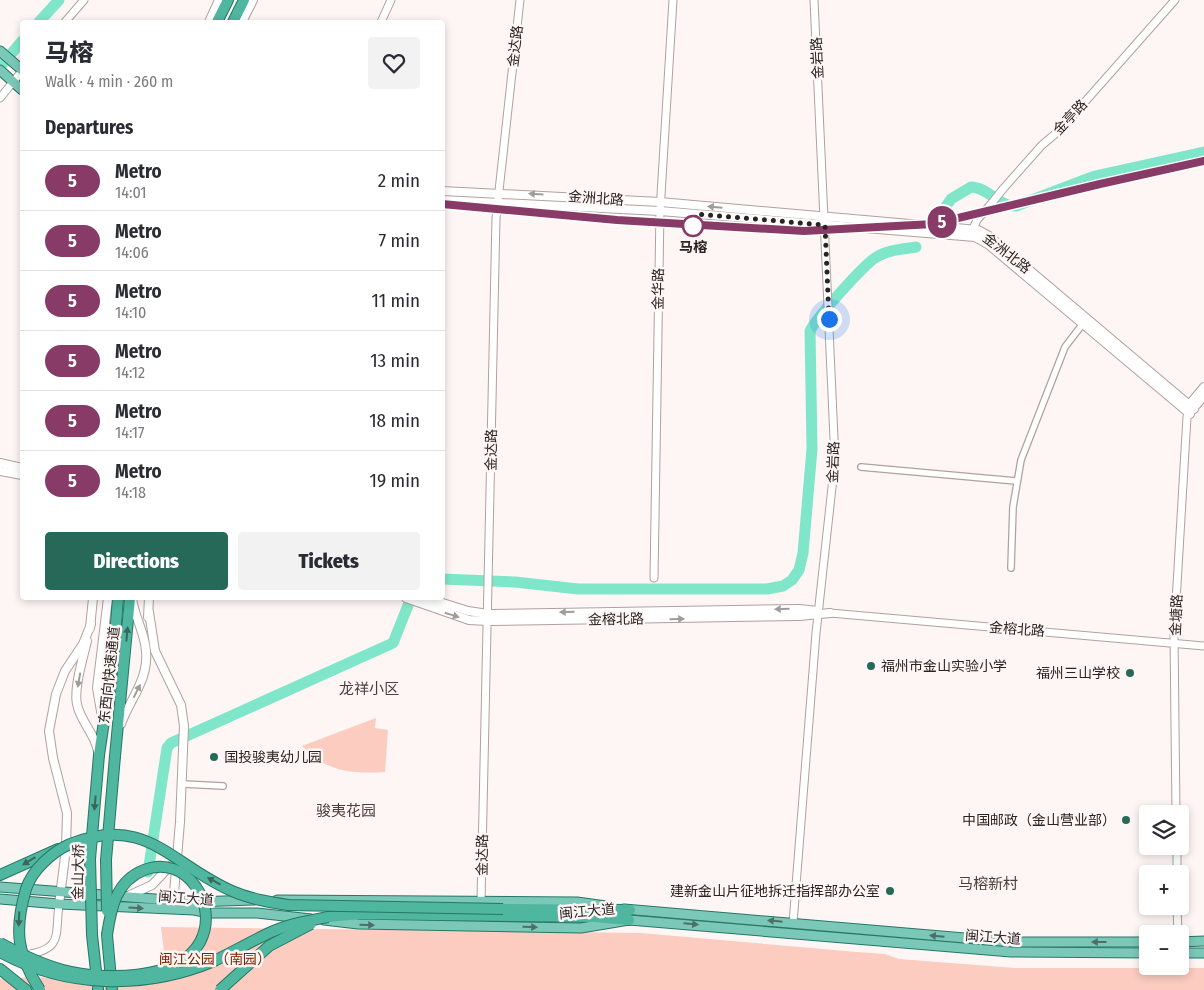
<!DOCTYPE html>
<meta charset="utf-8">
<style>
:root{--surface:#fff;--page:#f2f2f3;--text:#2b2b33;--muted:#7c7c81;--line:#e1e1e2;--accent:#276959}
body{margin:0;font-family:"Fira Sans Condensed","Noto Sans SC",sans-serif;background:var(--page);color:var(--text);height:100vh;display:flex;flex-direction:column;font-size:19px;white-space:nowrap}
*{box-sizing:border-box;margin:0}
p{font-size:16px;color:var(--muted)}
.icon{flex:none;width:28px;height:28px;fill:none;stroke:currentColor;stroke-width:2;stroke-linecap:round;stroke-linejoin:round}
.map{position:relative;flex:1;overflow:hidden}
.panel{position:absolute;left:20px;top:20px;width:425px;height:580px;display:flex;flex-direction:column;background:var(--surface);border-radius:5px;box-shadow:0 2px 8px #0003}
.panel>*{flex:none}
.badge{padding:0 10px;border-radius:16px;font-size:18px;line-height:32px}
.controls{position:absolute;left:1139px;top:805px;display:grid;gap:10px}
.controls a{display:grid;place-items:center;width:50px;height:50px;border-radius:5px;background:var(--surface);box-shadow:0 2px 8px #0003;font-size:25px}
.you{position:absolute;width:25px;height:25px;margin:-12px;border:4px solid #fff;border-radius:50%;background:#1a73e8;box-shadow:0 0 0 8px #1a73e833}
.map>.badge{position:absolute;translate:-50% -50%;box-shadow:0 0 0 2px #fff}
h2{padding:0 25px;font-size:19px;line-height:45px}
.round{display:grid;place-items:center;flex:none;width:52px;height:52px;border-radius:5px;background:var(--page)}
.head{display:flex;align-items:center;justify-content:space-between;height:85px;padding:0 25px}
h1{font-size:24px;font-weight:800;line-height:38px}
.primary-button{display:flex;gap:10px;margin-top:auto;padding:10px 25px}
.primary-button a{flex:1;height:58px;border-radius:5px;background:var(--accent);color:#fff;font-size:20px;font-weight:800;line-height:58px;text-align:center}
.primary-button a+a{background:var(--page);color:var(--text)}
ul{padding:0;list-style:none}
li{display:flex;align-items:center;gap:15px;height:60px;padding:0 25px;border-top:1px solid var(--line)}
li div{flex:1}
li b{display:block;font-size:19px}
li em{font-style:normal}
li .badge{min-width:55px;font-weight:700;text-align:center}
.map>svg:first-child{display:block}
.green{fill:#fbccbf}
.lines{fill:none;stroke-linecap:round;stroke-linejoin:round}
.river{stroke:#80e6ca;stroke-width:11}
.minor-casing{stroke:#b0a19d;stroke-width:8}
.tertiary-casing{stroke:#b0a19d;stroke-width:9}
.secondary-casing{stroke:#b0a19d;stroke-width:10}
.primary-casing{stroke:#257764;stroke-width:11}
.trunk-casing{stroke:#257764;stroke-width:12}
.minor{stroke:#fff;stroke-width:5.5}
.tertiary{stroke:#fff;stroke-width:7}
.secondary{stroke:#fff;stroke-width:8}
.primary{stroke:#7bc8b8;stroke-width:9}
.trunk{stroke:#4fb6a0;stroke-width:10}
.tertiary-bridge-casing{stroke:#b0a19d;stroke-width:9;stroke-linecap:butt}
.trunk-bridge-casing{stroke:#257764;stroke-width:12;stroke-linecap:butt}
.tertiary-bridge{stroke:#fff;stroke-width:7}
.trunk-bridge{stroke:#4fb6a0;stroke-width:10}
.oneway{fill:#9f9c9c}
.oneway2{fill:#3a665b}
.oneway3{fill:#4e6e66}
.line-casing{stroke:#fff;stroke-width:11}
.line{stroke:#893b67;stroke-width:8}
.walk{stroke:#292422;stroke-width:5;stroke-dasharray:0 9}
.stop-dot{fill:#fff;stroke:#893b67;stroke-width:2.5}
.poi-dot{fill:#276959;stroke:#fdf6f5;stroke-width:2}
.labels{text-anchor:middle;stroke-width:5;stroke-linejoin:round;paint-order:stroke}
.street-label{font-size:14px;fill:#292422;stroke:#fdf6f5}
.stop-label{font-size:14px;font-weight:bold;fill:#292422;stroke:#fdf6f5}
.poi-label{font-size:14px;fill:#292422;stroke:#fdf6f5;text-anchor:end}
.park-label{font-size:14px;fill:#7f2101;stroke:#fdf6f5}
.neighbourhood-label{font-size:15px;fill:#4b3e3b;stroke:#fdf6f5}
</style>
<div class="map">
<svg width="1204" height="990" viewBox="0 0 1204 990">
<rect width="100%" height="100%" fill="#fdf6f5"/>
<g class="green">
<path d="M 376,718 L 375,728 L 388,730 L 385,772 C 352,774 326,772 302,746 Z"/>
<path d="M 161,927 L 641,933 L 857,952 L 885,954 L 899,959 L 1015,968 L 1204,968 L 1204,990 L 0,990 L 0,979 L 36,977 L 82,981 L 166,968 Z"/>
</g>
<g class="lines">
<g class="river">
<path d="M 39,22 L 59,0"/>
<path d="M 0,67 L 22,41"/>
<path d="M 940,215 L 951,199 L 971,187 C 988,187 999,207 1016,206 L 1095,176 L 1204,152"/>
<path d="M 442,579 L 515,582 L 578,589 L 767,589 L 783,586 L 792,580 L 799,570 L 803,553 L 812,449 L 810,331 C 816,318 863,266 875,258 C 886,250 903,249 916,247"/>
<path d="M 148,872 L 167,748 L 171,743 L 393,643 L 411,598"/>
</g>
<defs>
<g id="minor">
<path d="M 861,467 L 1016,481"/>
<path d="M 1011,568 L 1013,507 L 1021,460 L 1065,347 L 1085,321"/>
<path d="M 183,784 L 223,786"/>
</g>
<g id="tertiary">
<path d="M 65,22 L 84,0"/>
<path d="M 381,22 L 391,0"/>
<path d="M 0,98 L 22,71"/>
<path d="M 1003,189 L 1042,145 L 1060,130 L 1175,0"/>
<path d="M 971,233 L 977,220 L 991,204"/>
<path d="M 654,578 L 660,211 L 673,0"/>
<path d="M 830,613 L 1204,646"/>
<path d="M 1176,814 L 1174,635 L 1187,417"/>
<path d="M 1177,846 L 1177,874"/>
<path d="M 481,901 L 496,218 L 520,0"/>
<path d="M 1177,906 L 1178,934"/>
<path d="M 793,923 L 816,633 L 835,460 L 814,0"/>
<path d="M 25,955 C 63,949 55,937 59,904"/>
</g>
<g id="secondary">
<path d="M 209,22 L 219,0"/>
<path d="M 242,22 L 253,0"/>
<path d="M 442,191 L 660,202 L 978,230 L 989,236 L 1194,409"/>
<path d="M 442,200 L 660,211 L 975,237 L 989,245 L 1190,414"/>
<path d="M 1188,409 L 1189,405 L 1204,387"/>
<path d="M 1191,411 L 1204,396"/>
<path d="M 0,463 L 22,468"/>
<path d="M 0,471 L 22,475"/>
<path d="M 406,598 L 469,620 L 488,621 L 799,616 L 830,613"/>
<path d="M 427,598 L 468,611 L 488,614 L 799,609 L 818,611"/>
<path d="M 149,612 L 155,651 L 181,705 L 184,726 L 180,822 L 173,905"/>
<path d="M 148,617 L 149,598"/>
<path d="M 90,628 L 93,598"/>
<path d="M 87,641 C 83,658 72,693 78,708 C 83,724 95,735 98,751"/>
<path d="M 102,717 L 97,688 L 108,598"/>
<path d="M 121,724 C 130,699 149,679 146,651 C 145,633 134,616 132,598"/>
<path d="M 128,896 L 152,885 L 170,866"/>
<path d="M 59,904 L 66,849 L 67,813 L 53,758 L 49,731 L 56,694 L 65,671 L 83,644 L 91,624"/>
</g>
<g id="primary">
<path d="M 0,51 L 22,70"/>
<path d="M 0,70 L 22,90"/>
<path d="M 0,887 L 194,902 L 254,900"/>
<path d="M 0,899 L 59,904 L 194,910 L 209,913 L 257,913 L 311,919"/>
<path d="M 277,900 L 577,902 L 606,906"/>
<path d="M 624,909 L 1012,942 L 1148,942"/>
<path d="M 324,920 L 358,924 L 581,928 L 629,920 L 1011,952 L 1148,953"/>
<path d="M 1180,942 L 1204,941"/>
<path d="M 1180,953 L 1204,953"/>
</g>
<g id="trunk">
<path d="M 217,22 L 228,0"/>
<path d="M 233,22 L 244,0"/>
<path d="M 99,755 L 113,661 L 118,598"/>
<path d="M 115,756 L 130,598"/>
<path d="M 0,875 L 58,849"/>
<path d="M 503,909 L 630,910"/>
<path d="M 328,917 L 360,914 L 594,917 L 629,920"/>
<path d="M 107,935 L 112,990"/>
<path d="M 0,969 L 26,990"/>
<path d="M 98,988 L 98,990"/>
</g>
</defs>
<use href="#minor" class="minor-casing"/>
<use href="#tertiary" class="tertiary-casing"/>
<use href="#secondary" class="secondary-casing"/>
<use href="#primary" class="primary-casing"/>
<use href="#trunk" class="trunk-casing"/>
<use href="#minor" class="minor"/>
<use href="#tertiary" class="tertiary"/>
<use href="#secondary" class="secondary"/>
<use href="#primary" class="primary"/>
<use href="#trunk" class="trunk"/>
<defs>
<path id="tertiary-bridge" d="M 991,204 L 1003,189"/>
<g id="trunk-bridge">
<path d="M 107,911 L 106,860 L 115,756"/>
<path d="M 0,943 C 20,954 40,964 63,970 C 101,980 178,982 200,942 C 220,905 186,853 144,870 C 116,881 111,908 107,935"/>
<path d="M 0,952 C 65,988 144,990 212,962 C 231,953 250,942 269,933 C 288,924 307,921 328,917"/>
<path d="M 97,980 L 92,935 L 90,859 L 99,755"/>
<path d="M 40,990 C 17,955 14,930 26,889 C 32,870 52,852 70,844 C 147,814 170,864 232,891 C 250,899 269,902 288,905 L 503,909"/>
<path d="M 220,990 L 269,946 L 311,924"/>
</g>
</defs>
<use href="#tertiary-bridge" class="tertiary-bridge-casing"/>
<use href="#trunk-bridge" class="trunk-bridge-casing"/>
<use href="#tertiary-bridge" class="tertiary-bridge"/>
<use href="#trunk-bridge" class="trunk-bridge"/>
</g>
<defs><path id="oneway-solid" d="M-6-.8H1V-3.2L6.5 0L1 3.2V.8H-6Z" transform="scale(1.25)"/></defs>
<g class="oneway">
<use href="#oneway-solid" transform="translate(536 194) rotate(-177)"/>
<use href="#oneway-solid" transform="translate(715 207) rotate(-175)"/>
<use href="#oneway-solid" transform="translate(782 609) rotate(179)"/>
<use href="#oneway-solid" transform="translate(567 612) rotate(179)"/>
<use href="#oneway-solid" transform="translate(452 615) rotate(17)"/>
<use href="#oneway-solid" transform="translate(677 619) rotate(-1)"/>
<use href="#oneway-solid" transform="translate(79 680) rotate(100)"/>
<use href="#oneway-solid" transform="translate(137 691) rotate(-63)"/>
</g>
<g class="oneway2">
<use href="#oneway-solid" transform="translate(127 634) rotate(-85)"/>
<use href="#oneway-solid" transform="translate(95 803) rotate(95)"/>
<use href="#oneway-solid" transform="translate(29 861) rotate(149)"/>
<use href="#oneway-solid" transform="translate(214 881) rotate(-152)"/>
<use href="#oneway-solid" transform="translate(19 919) rotate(93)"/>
</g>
<g class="oneway3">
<use href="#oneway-solid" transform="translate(136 908) rotate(3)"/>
<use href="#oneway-solid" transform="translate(775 921) rotate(-174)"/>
<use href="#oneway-solid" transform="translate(691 924) rotate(5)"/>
<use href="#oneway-solid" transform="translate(367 925) rotate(1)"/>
<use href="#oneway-solid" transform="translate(530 927) rotate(1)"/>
<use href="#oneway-solid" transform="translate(937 936) rotate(-175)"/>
<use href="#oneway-solid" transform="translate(1099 942) rotate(180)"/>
</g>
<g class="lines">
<defs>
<path id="line" d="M 442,204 L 617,220 L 804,231 L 933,224 L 1100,184 L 1204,161"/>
</defs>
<use href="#line" class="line-casing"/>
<use href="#line" class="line"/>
<path class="walk" d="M 693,226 L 696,214 L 825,225 L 829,319"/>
</g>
<circle class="stop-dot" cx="693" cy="226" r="10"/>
<g class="poi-dot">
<circle cx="871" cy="666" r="5"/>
<circle cx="1130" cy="673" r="5"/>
<circle cx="214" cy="757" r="5"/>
<circle cx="1126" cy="820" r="5"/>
<circle cx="890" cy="891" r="5"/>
</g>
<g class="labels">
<g class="street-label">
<text transform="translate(515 46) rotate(-83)" y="5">金达路</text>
<text transform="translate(817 58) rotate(-93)" y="5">金岩路</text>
<text transform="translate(1070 117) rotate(-47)" y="5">金亭路</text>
<text transform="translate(596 198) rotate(4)" y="5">金洲北路</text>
<text transform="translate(1007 253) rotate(38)" y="5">金洲北路</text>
<text transform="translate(658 289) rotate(-89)" y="5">金华路</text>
<text transform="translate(491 450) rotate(-89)" y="5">金达路</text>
<text transform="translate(833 462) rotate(-88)" y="5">金岩路</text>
<text transform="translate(1176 615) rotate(-87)" y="5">金塘路</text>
<text transform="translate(616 619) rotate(-1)" y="5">金榕北路</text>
<text transform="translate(1017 629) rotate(4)" y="5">金榕北路</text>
<text transform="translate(109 675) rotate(-84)" y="5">东西向快速通道</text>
<text transform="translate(482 855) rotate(-89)" y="5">金达路</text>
<text transform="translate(78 872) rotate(-89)" y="5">金山大桥</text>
<text transform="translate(186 898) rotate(4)" y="5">闽江大道</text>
<text transform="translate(587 911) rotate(-5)" y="5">闽江大道</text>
<text transform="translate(993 937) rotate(4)" y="5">闽江大道</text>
</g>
<g class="stop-label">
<text x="693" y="252">马榕</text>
</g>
<g class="poi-label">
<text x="881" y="671" text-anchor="start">福州市金山实验小学</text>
<text x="1120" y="678">福州三山学校</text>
<text x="224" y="762" text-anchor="start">国投骏夷幼儿园</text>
<text x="1116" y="825">中国邮政（金山营业部）</text>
<text x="880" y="896">建新金山片征地拆迁指挥部办公室</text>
</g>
<g class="park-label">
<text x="215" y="964">闽江公园（南园）</text>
</g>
<g class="neighbourhood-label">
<text x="369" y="694">龙祥小区</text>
<text x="346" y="816">骏夷花园</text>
<text x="988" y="889">马榕新村</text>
</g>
</g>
</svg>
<div class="controls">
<a><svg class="icon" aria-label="layers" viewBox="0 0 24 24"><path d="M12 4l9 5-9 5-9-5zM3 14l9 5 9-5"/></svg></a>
<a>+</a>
<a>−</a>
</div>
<div class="you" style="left:829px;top:319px"></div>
<b class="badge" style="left:942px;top:222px;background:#893b67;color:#fff">5</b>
<section class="panel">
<div class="head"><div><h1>马榕</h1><p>Walk · 4 min · 260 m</p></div><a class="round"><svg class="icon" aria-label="heart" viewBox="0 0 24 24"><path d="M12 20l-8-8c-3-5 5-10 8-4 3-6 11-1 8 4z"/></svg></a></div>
<h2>Departures</h2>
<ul>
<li><span class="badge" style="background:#893b67;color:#fff">5</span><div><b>Metro</b><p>14:01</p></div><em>2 min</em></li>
<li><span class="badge" style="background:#893b67;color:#fff">5</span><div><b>Metro</b><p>14:06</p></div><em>7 min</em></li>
<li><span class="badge" style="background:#893b67;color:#fff">5</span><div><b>Metro</b><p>14:10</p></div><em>11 min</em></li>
<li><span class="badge" style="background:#893b67;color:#fff">5</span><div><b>Metro</b><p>14:12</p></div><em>13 min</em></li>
<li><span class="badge" style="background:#893b67;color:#fff">5</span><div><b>Metro</b><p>14:17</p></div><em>18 min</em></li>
<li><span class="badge" style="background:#893b67;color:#fff">5</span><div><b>Metro</b><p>14:18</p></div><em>19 min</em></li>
</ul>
<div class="primary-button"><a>Directions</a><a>Tickets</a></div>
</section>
</div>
